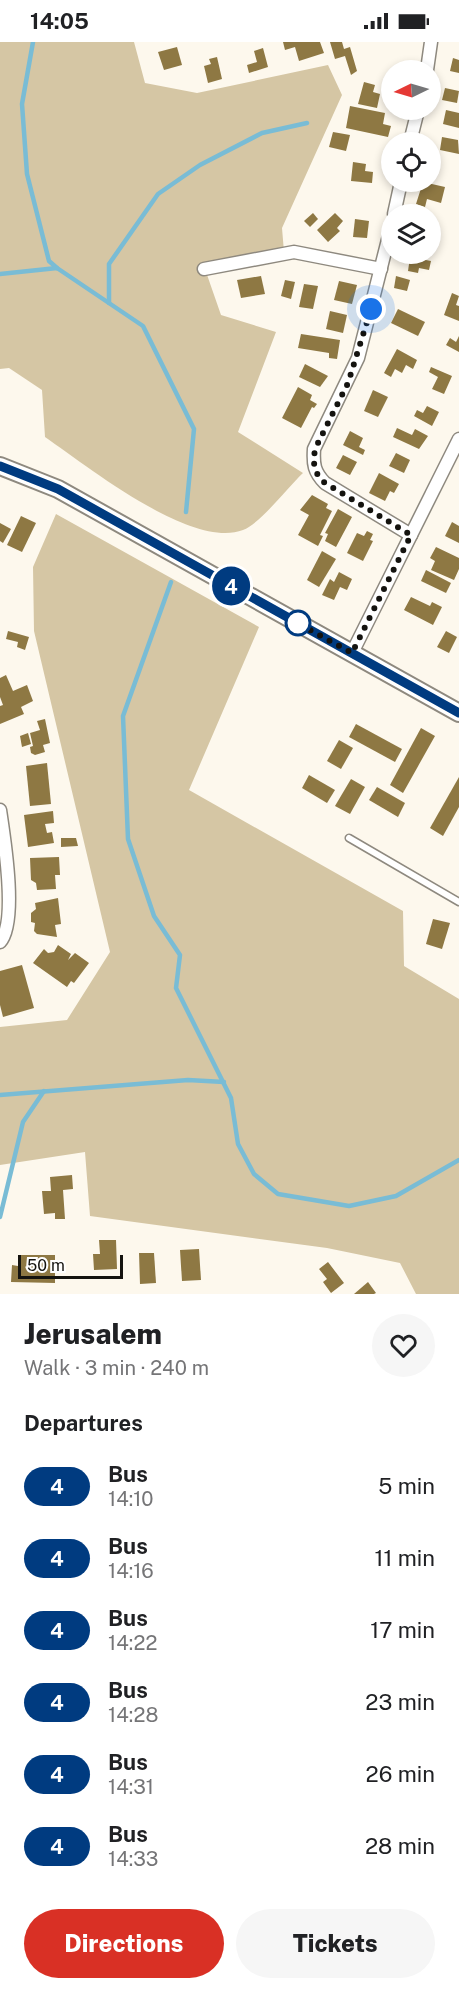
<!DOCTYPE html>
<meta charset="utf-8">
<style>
:root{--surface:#fff;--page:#f6f6f6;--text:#202124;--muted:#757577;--accent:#d93025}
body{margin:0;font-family:"Public Sans",sans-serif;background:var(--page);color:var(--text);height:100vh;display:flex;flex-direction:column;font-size:22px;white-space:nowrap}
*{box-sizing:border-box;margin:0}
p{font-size:20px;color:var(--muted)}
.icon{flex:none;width:33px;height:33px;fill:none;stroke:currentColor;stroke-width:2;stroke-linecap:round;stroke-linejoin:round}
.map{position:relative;height:1252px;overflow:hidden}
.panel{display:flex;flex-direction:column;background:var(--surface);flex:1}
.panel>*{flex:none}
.badge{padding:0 12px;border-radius:20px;font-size:21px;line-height:39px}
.needle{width:39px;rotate:265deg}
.controls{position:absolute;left:381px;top:18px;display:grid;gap:12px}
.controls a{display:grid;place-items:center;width:60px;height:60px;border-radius:50%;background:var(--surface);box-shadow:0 3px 9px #0003;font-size:30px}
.scale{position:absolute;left:18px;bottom:15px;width:105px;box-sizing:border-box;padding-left:6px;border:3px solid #14130f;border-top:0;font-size:16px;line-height:21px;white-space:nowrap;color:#14130f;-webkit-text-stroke:4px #fff;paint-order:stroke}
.you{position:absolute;width:30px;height:30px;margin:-15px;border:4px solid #fff;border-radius:50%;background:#1a73e8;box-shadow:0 0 0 9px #1a73e833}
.map>.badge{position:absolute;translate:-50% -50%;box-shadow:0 0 0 3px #fff}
h2{padding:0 24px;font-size:22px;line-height:54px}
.round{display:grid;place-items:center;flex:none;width:63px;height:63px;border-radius:32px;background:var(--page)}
.summary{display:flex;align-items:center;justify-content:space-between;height:102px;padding:0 24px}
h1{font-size:28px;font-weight:800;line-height:45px}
.cta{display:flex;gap:12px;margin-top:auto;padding:12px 24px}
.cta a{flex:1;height:69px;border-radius:36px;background:var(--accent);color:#fff;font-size:24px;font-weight:800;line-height:69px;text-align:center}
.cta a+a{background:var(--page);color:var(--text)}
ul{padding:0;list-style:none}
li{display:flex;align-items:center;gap:18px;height:72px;padding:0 24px}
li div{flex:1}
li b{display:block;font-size:22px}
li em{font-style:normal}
li .badge{min-width:66px;font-weight:700;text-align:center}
.status{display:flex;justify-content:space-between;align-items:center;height:42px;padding:0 30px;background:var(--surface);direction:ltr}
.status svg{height:16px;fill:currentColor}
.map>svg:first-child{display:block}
.green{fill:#d5c6a4}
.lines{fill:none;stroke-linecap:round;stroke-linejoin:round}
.stream{stroke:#79bcd5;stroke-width:4.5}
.building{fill:#8e7843}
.service-casing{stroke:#8e897f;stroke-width:9}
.minor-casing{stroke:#8e897f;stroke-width:15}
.secondary-casing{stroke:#8e897f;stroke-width:20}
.service{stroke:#fff;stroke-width:6}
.minor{stroke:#fff;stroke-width:12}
.secondary{stroke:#fff;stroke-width:16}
.line-casing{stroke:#fff;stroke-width:14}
.line{stroke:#003b80;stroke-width:9}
.walk{stroke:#14130f;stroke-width:6;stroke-dasharray:0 10.8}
.stop-dot{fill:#fff;stroke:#003b80;stroke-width:3}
</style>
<div class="status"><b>14:05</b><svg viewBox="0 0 49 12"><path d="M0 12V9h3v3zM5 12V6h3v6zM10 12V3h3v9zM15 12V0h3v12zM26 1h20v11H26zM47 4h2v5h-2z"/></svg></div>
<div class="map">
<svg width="459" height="1252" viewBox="0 0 459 1252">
<rect width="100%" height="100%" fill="#fdf8ed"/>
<g class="green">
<path d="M 0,0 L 134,0 L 145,41 L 197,51 L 328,23 L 342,53 L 282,186 L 284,210 L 205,227 L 221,273 L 276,290 L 238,390 L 303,431 C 287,446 261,481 243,488 C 192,508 87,424 45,395 L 42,348 L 9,326 L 0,327 Z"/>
<path d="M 56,472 L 259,585 L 189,748 L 403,869 L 404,924 L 459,957 L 459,1252 L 416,1252 L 400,1221 L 327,1206 L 90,1174 L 85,1110 L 0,1123 L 0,985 L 67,978 L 110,910 L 34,589 L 33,525 Z"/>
</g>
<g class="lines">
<g class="stream">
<path d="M 33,0 L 22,62 L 27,132 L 49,219 L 57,226"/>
<path d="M 0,232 L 57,226 L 143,284 L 194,387 L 186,470"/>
<path d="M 109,261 L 109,222 L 158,152 L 200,123 L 262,91 L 307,81"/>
<path d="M 171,540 L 123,674 L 128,797 L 154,874 L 180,913 L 176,946 L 231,1056 L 238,1102 L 254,1132 L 278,1152 L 349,1164 L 396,1154 L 459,1118"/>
<path d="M 0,1053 L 188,1038 L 224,1040"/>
<path d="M 0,1175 L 23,1080 L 44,1049"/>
</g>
</g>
<g class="building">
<path d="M 283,0 L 320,0 L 324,11 L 299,19 L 295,5 L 285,8 Z"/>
<path d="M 330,0 L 342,0 L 344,7 L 350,5 L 357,29 L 351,33 L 345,14 L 335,17 Z"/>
<path d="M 177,5 L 182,23 L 164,28 L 158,10 Z"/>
<path d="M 263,6 L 268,25 L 249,31 L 247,23 L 257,20 L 254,9 Z"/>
<path d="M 217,15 L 222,37 L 208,41 L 204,24 L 211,22 L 209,17 Z"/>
<path d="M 453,16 L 459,18 L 459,31 L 450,29 Z"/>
<path d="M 364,40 L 375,43 L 373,50 L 380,52 L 377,66 L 358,62 Z"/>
<path d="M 445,46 L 459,49 L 457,61 L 442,58 Z"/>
<path d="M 350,64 L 385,71 L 383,82 L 391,84 L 388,95 L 346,86 Z"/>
<path d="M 446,68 L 459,71 L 459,86 L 443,82 Z"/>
<path d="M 333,90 L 350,93 L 346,109 L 329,105 Z"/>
<path d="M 442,95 L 458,98 L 459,112 L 440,108 Z"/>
<path d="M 353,120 L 366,122 L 365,129 L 373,130 L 372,141 L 351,139 Z"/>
<path d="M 423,140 L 445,145 L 441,161 L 427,157 L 425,165 L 416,162 Z"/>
<path d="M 313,171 L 318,177 L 310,185 L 304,179 Z"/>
<path d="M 335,171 L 343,179 L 337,186 L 340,189 L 328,200 L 317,188 Z"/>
<path d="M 355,177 L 369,179 L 367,196 L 353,195 Z"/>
<path d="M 410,215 L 431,219 L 429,228 L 419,226 L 418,231 L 408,229 Z"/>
<path d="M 261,234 L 265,252 L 241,256 L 237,238 Z"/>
<path d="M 396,234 L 410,238 L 407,249 L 394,246 Z"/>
<path d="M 285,238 L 295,240 L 291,257 L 281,254 Z"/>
<path d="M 339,239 L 357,243 L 352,262 L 334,258 Z"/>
<path d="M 304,242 L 318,244 L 313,267 L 299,265 Z"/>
<path d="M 452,251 L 459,254 L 456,263 L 459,264 L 459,279 L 444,273 Z"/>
<path d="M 398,267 L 425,280 L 418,294 L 391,281 Z"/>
<path d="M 330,269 L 347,273 L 343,291 L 326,287 Z"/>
<path d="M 301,292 L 340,298 L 337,317 L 329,316 L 329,311 L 298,306 Z"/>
<path d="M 459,294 L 459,310 L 446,303 L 450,296 L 456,300 Z"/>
<path d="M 397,307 L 417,318 L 413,327 L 406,323 L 402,331 L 395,327 L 391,335 L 384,331 Z"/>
<path d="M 305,322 L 328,334 L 320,345 L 299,335 Z"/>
<path d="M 431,325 L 452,334 L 444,352 L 432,347 L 438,335 L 429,330 Z"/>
<path d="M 298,345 L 312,353 L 310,358 L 317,362 L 314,366 L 312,365 L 301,386 L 282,376 Z"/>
<path d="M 373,348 L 388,355 L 378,375 L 364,369 Z"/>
<path d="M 427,364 L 439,370 L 432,384 L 414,374 L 417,368 L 423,371 Z"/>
<path d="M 397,386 L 412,393 L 415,387 L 428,394 L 419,407 L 393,395 Z"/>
<path d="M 350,389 L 363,396 L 359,405 L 365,408 L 363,413 L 343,403 Z"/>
<path d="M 396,411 L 410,418 L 404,431 L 389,424 Z"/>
<path d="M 343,413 L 357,420 L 350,433 L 336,426 Z"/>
<path d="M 379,431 L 399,442 L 394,451 L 390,449 L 385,459 L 369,451 Z"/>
<path d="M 312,453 L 328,462 L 326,466 L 332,469 L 320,493 L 323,494 L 318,504 L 298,493 L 309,473 L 300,468 Z"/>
<path d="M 338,467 L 352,475 L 336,505 L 325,499 L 328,492 L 325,491 Z"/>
<path d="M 21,474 L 36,481 L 22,510 L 7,503 Z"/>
<path d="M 452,480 L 459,484 L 459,501 L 445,494 Z"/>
<path d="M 0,481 L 11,487 L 3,501 L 0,499 Z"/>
<path d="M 367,489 L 373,492 L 370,498 L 373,499 L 363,519 L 347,511 L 357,491 L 364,494 Z"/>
<path d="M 436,505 L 459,516 L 459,527 L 454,538 L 431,528 L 435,519 L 430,516 Z"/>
<path d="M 322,509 L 336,517 L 319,545 L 307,538 Z"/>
<path d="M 426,528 L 451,541 L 446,551 L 421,539 Z"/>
<path d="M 339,530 L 352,537 L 347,548 L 340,545 L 334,558 L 322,553 L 330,537 L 334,540 Z"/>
<path d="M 411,555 L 430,564 L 432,560 L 442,565 L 433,583 L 404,568 Z"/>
<path d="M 8,589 L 29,595 L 25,608 L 17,605 L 18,600 L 6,597 Z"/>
<path d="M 446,589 L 457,595 L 449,611 L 437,605 Z"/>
<path d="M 6,633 L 13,649 L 27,643 L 33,659 L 21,665 L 24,672 L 0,682 L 0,664 L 3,663 L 0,655 L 0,636 Z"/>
<path d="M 45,677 L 50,701 L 43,703 L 45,710 L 35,713 L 31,711 L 30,705 L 33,704 L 30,691 L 40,688 L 37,679 Z"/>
<path d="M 356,682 L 402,707 L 395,720 L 349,695 Z"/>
<path d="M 421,686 L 435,694 L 403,751 L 390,743 Z"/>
<path d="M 28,691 L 31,702 L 22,705 L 20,694 Z"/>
<path d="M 339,698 L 353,706 L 341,727 L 327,719 Z"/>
<path d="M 47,721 L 51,762 L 30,764 L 26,724 Z"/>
<path d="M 309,733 L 335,748 L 327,761 L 302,746 Z"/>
<path d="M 459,735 L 459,765 L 443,794 L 430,786 Z"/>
<path d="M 351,737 L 365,745 L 350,772 L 335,764 Z"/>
<path d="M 377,745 L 405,761 L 398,775 L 369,758 Z"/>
<path d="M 53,769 L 54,781 L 45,782 L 47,791 L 52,790 L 54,801 L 28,805 L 24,773 Z"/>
<path d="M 61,796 L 76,796 L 78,804 L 61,805 Z"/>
<path d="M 59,815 L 60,833 L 55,833 L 56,847 L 37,848 L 36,841 L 31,838 L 30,816 Z"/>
<path d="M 58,856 L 61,882 L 55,883 L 57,895 L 37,892 L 34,889 L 35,881 L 31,880 L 31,871 L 36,867 L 35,861 Z"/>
<path d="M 433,877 L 450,881 L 442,907 L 426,902 Z"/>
<path d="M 58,903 L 71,912 L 68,918 L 75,911 L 89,921 L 74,941 L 71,939 L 67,945 L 33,921 L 44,907 L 48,911 L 54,910 Z"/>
<path d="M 22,923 L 34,966 L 3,975 L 0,963 L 0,929 Z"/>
<path d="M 72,1133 L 73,1147 L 63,1148 L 65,1177 L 55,1177 L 55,1171 L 44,1172 L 42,1149 L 51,1149 L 50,1135 Z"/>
<path d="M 99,1198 L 116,1198 L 117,1227 L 94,1228 L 93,1212 L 100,1212 Z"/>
<path d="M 199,1207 L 201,1238 L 182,1239 L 180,1208 Z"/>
<path d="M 139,1211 L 154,1211 L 156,1241 L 140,1242 Z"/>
<path d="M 19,1213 L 55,1213 L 55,1241 L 11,1240 L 12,1223 L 18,1224 Z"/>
<path d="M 328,1220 L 344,1241 L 331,1251 L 323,1240 L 327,1237 L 319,1227 Z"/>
<path d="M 368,1240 L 376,1251 L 374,1252 L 354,1252 Z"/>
</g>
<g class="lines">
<defs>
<path id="service" d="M 349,796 L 459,860"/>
<g id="minor">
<path d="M 427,28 L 431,0"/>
<path d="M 410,100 L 418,68"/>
<path d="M 394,172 L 401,140"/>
<path d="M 392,182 L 358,316 L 314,407 C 313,422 314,430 325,441 L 411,493"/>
<path d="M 204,227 L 294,210 L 381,227"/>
<path d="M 352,611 L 459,397"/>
<path d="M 0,768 C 4,795 18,880 0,900"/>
</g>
<path id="secondary" d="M 0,424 L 58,447 L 459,671"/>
</defs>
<use href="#service" class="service-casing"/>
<use href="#minor" class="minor-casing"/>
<use href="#secondary" class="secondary-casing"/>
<use href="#service" class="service"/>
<use href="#minor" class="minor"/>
<use href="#secondary" class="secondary"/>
</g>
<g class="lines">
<defs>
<path id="line" d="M 0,424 L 58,447 L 459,671"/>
</defs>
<use href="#line" class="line-casing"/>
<use href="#line" class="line"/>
<path class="walk" d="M 298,581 L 290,577 L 352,611 L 411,493 L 325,441 C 313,430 313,422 315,407 L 348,341 L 371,267"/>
</g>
<circle class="stop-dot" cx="298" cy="581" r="12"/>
</svg>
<div class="controls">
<a><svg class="needle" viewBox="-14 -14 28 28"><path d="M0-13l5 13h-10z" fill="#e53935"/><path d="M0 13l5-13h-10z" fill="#757577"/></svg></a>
<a><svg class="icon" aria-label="locate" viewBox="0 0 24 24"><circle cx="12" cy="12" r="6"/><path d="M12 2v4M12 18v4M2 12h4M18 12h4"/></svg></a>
<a><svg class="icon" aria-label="layers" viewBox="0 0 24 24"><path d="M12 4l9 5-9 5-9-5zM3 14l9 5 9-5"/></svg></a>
</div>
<div class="scale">50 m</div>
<div class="you" style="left:371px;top:267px"></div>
<b class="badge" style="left:231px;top:544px;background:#003b80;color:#fff">4</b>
</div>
<section class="panel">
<div class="summary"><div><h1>Jerusalem</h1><p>Walk · 3 min · 240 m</p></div><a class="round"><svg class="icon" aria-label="heart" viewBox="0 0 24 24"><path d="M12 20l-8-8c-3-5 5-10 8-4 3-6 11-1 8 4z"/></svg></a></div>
<h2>Departures</h2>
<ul>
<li><span class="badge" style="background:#003b80;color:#fff">4</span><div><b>Bus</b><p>14:10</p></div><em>5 min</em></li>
<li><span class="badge" style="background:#003b80;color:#fff">4</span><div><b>Bus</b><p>14:16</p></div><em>11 min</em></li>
<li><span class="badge" style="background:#003b80;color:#fff">4</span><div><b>Bus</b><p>14:22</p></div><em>17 min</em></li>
<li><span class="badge" style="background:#003b80;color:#fff">4</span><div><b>Bus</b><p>14:28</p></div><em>23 min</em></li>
<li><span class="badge" style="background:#003b80;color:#fff">4</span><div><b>Bus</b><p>14:31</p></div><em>26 min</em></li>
<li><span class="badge" style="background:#003b80;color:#fff">4</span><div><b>Bus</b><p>14:33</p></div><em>28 min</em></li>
</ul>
<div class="cta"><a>Directions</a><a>Tickets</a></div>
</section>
